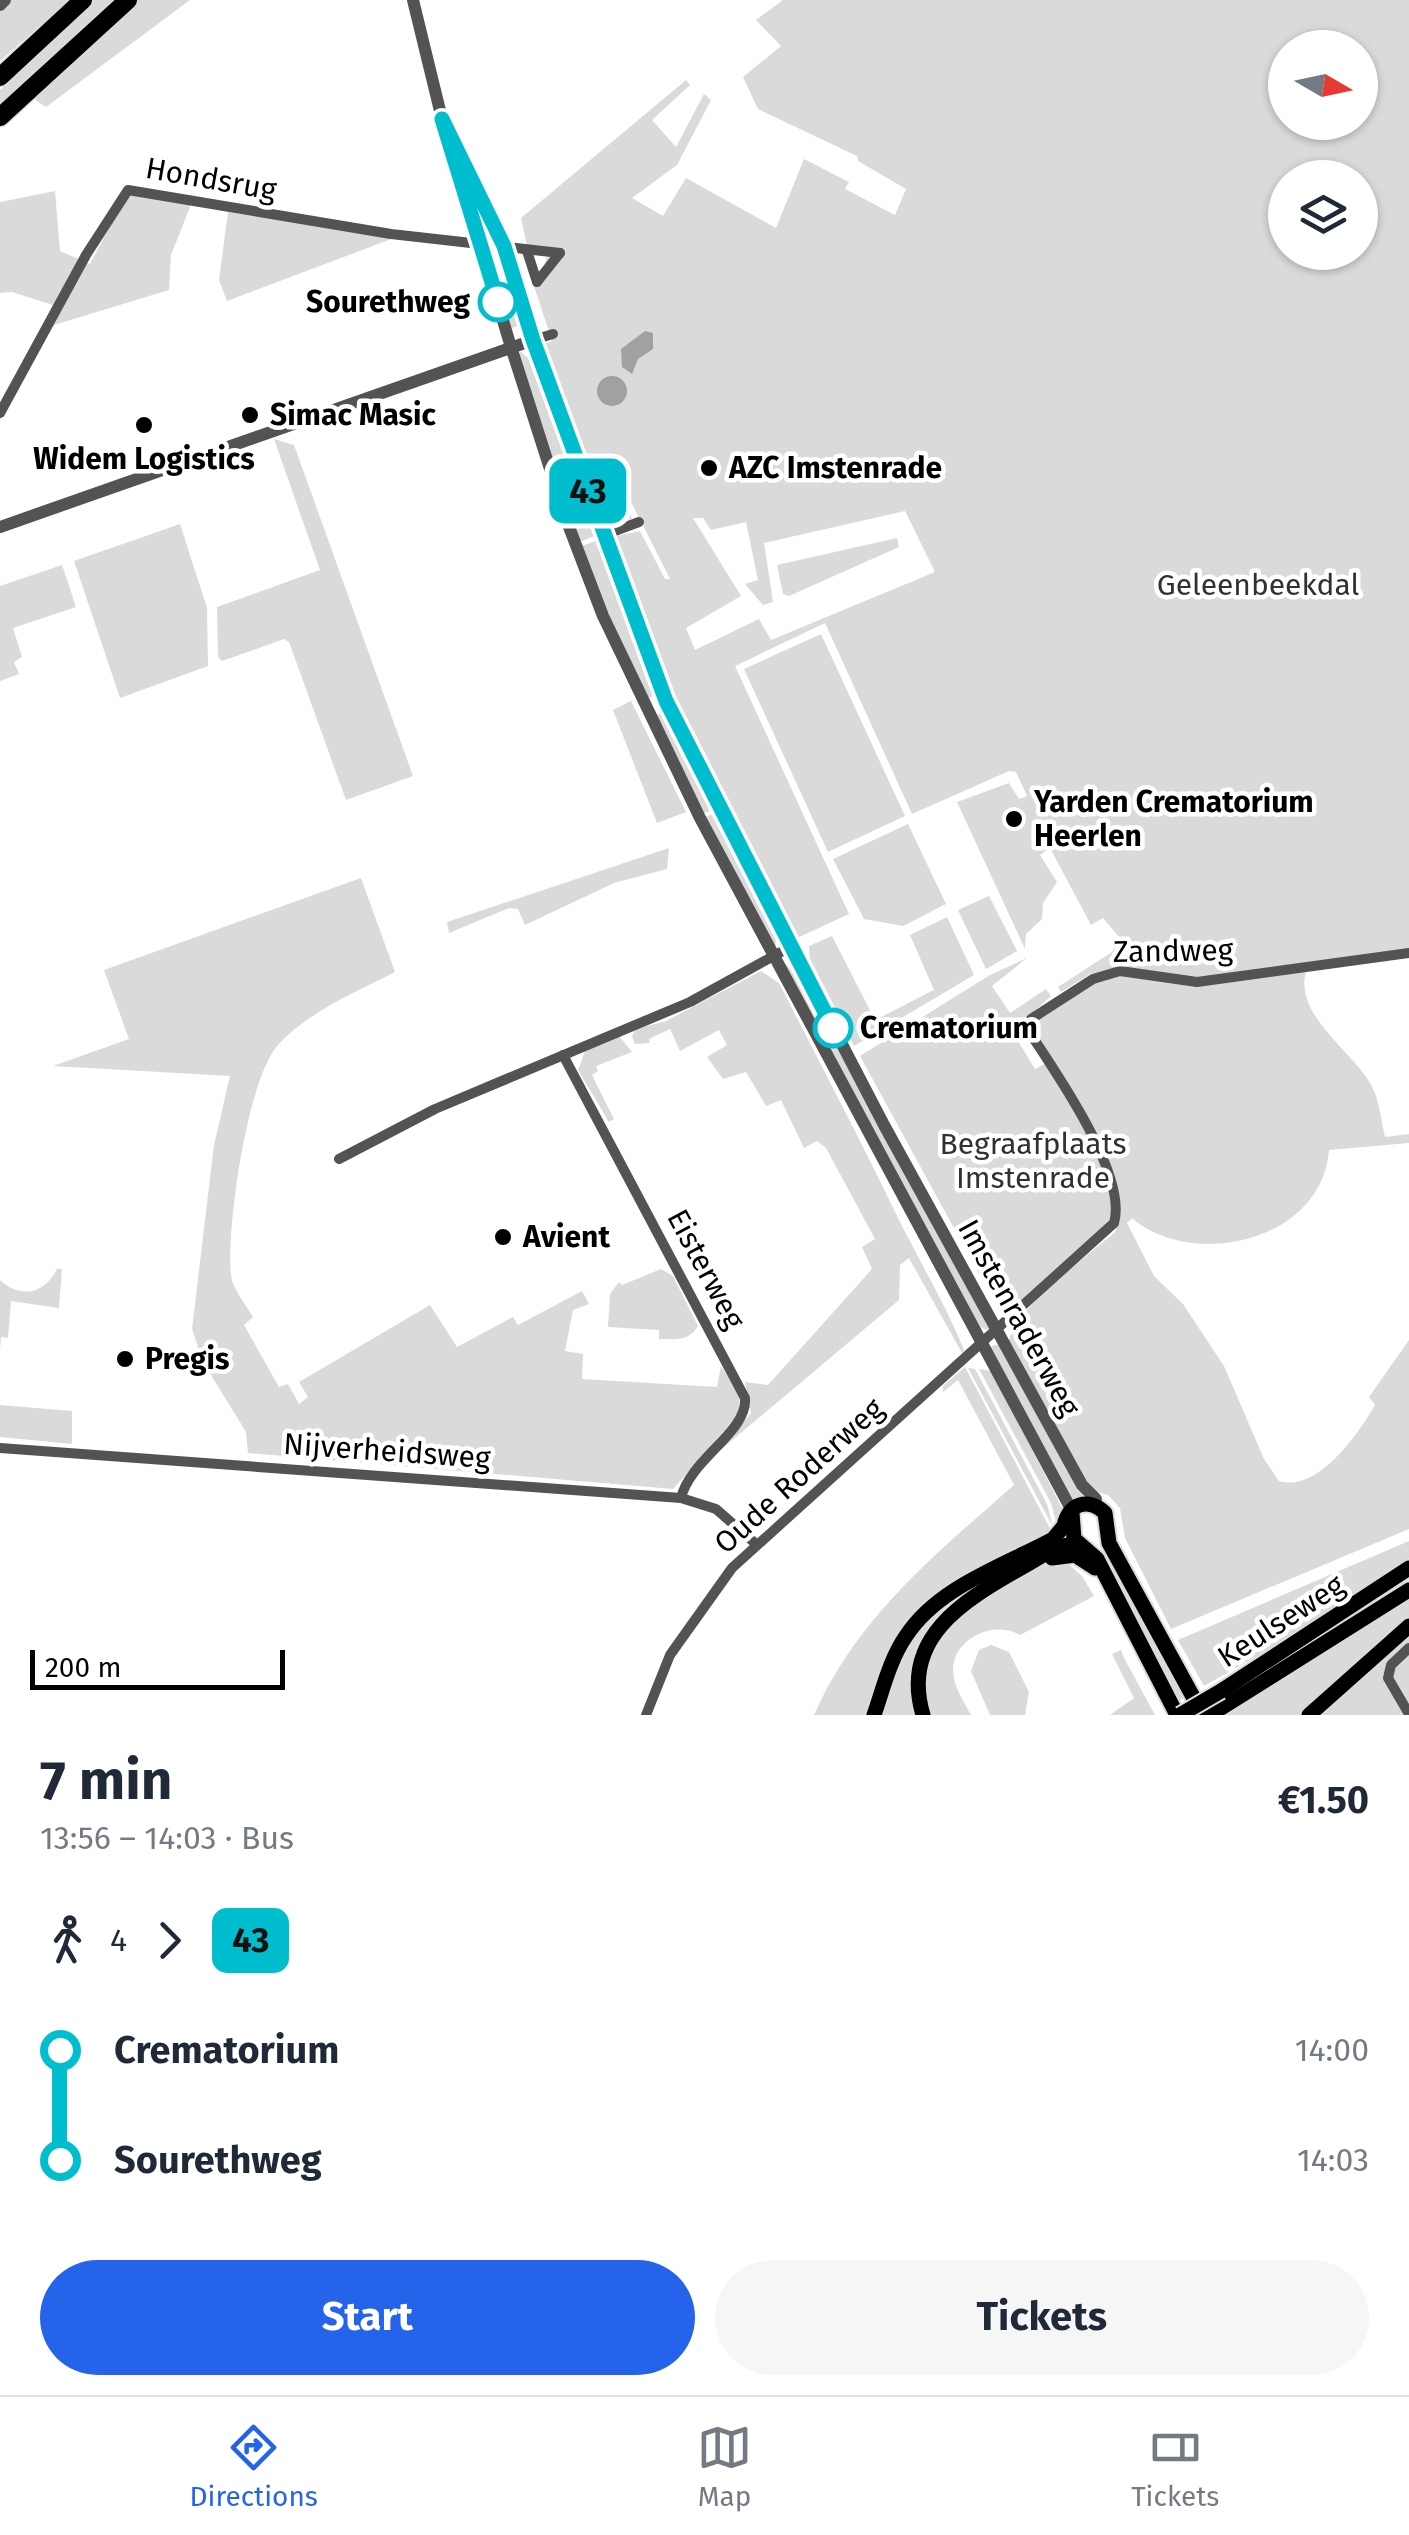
<!DOCTYPE html>
<meta charset="utf-8">
<style>
:root{--surface:#fff;--page:#f6f6f7;--text:#1f2937;--muted:#747a83;--line:#e0e1e3;--accent:#2563eb}
body{margin:0;font-family:"Fira Sans",sans-serif;background:var(--page);color:var(--text);height:100vh;display:flex;flex-direction:column;font-size:38px;white-space:nowrap}
*{box-sizing:border-box;margin:0}
p{font-size:32px;color:var(--muted)}
.icon{flex:none;width:55px;height:55px;fill:none;stroke:currentColor;stroke-width:2;stroke-linecap:round;stroke-linejoin:round}
.map{position:relative;height:1715px;overflow:hidden}
.details{display:flex;flex-direction:column;background:var(--surface);flex:1}
.details>*{flex:none}
.badge{padding:0 20px;border-radius:15px;font-size:35px;line-height:65px}
.needle{width:65px;rotate:99deg}
.controls{position:absolute;left:1268px;top:30px;display:grid;gap:20px}
.controls a{display:grid;place-items:center;width:110px;height:110px;border-radius:50%;background:var(--surface);box-shadow:0 2px 8px #0004;font-size:50px}
.scale{position:absolute;left:30px;bottom:25px;width:255px;box-sizing:border-box;padding-left:10px;border:5px solid #000;border-top:0;font-size:28px;line-height:35px;white-space:nowrap;color:#000;-webkit-text-stroke:8px #fff;paint-order:stroke}
.map>.badge{position:absolute;translate:-50% -50%;box-shadow:0 0 0 5px #fff}
.legs{display:flex;align-items:center;gap:15px;height:110px;padding:0 40px;font-size:32px}
.legs p{margin-inline-start:auto}
.head{display:flex;align-items:center;justify-content:space-between;height:170px;padding:0 40px}
h1{font-size:55px;font-weight:700;line-height:75px}
.primary-button{display:flex;gap:20px;margin-top:auto;padding:20px 40px}
.primary-button a{flex:1;height:115px;border-radius:60px;background:var(--accent);color:#fff;font-size:40px;font-weight:700;line-height:115px;text-align:center}
.primary-button a+a{background:var(--page);color:var(--text)}
ul{padding:0 40px;list-style:none}
li{display:flex;align-items:center;gap:35px;height:110px;font-size:38px}
li i{display:grid;place-items:center;width:15px;height:100%;margin:0 12px;background:currentColor}
li i::after{content:'';width:25px;height:25px;margin:-12px;border:8px solid;border-radius:50%;background:var(--surface)}
li p{margin-inline-start:auto}
li:first-child i{background:linear-gradient(#0000 50%,currentColor 0)}
li:last-child i{background:linear-gradient(currentColor 50%,#0000 0)}
.tabs{display:flex;justify-content:space-around;align-items:center;height:140px;border-top:2px solid var(--line);background:var(--surface);font-size:28px;color:var(--muted)}
.tabs a{display:grid;justify-items:center;gap:5px}
.tabs .on{color:var(--accent)}
.map>svg:first-child{display:block}
.green{fill:#dadada;fill-rule:evenodd}
.water{fill:#a1a1a1}
.lines{fill:none;stroke-linecap:round;stroke-linejoin:round}
.primary-casing{stroke:#dbdbdb;stroke-width:19}
.trunk-casing{stroke:#dbdbdb;stroke-width:19}
.motorway-casing{stroke:#dbdbdb;stroke-width:21}
.minor{stroke:#535353;stroke-width:10}
.tertiary{stroke:#535353;stroke-width:12}
.primary{stroke:#000;stroke-width:15}
.trunk{stroke:#000;stroke-width:15}
.motorway{stroke:#000;stroke-width:18}
.trunk-bridge-casing{stroke:#dbdbdb;stroke-width:19;stroke-linecap:butt}
.trunk-bridge{stroke:#000;stroke-width:15}
.line-1-casing{stroke:#fff;stroke-width:22}
.line-1{stroke:#00becd;stroke-width:15}
.stop-1-dot{fill:#fff;stroke:#00becd;stroke-width:5}
.poi-dot{fill:#000;stroke:#fff;stroke-width:4}
.labels{text-anchor:middle;stroke-width:9;stroke-linejoin:round;paint-order:stroke}
.street-label{font-size:30px;fill:#000;stroke:#fff}
.stop-label{font-size:30px;font-weight:bold;fill:#000;stroke:#fff;text-anchor:end}
.poi-label{font-size:30px;font-weight:bold;fill:#000;stroke:#fff;text-anchor:start}
.park-label{font-size:30px;fill:#313131;stroke:#fff}
</style>
<div class="map">
<svg width="1409" height="1715" viewBox="0 0 1409 1715">
<rect width="100%" height="100%" fill="#fff"/>
<g class="green">
<path d="M 10,0 L 70,0 L 0,61 L 0,9 Z"/>
<path d="M 94,0 L 113,0 L 0,104 L 0,90 Z"/>
<path d="M 132,0 L 190,0 L 46,107 L 28,95 Z"/>
<path d="M 783,0 L 1409,0 L 1409,955 L 1307,969 C 1291,1012 1351,1050 1370,1083 C 1379,1097 1381,1120 1385,1137 L 1409,1134 L 1409,1143 L 1329,1150 C 1322,1242 1192,1270 1132,1218 L 1127,1223 L 1154,1276 L 1183,1304 L 1224,1366 L 1264,1459 L 1279,1481 C 1318,1493 1359,1433 1375,1405 L 1369,1397 L 1409,1340 L 1409,1529 L 1171,1629 L 1125,1538 L 1120,1508 L 1108,1495 L 1092,1491 L 1009,1341 C 1014,1309 1090,1254 1115,1232 C 1134,1184 1055,1072 1031,1028 L 1040,1011 L 1121,969 L 1090,974 L 1061,992 L 1058,987 L 1112,952 L 1120,938 L 1103,918 L 1091,925 L 1050,848 L 1040,855 L 1057,882 L 1043,903 L 1042,919 L 1026,934 L 1025,949 L 957,802 L 1009,783 L 1019,799 L 1027,796 L 1016,772 L 1009,771 L 912,814 L 825,623 L 735,666 L 849,914 L 795,939 L 690,738 L 614,547 L 616,536 L 640,531 L 665,579 L 670,579 L 617,474 L 612,476 L 632,518 L 614,527 L 605,520 L 544,344 L 552,341 L 533,283 L 543,276 L 548,249 L 527,246 L 521,218 L 686,80 L 690,85 L 652,120 L 676,147 L 704,94 L 711,100 L 677,165 L 632,198 L 663,216 L 686,178 L 776,228 L 804,159 L 849,182 L 845,189 L 895,215 L 906,189 L 858,161 L 857,156 L 758,109 L 743,77 L 781,46 L 756,20 ZM 1285,48 L 1360,48 L 1360,122 L 1285,122 ZM 1285,178 L 1360,178 L 1360,252 L 1285,252 ZM 905,511 L 935,572 L 771,640 L 759,619 L 695,650 L 686,628 L 741,596 L 693,518 L 703,518 L 711,530 L 746,522 L 758,580 L 745,584 L 763,605 L 773,602 L 764,543 Z"/>
<path d="M 55,191 L 60,251 L 90,264 L 128,192 L 192,202 L 171,255 L 169,290 L 54,325 L 62,308 L 12,292 L 0,293 L 0,202 Z"/>
<path d="M 228,212 L 394,238 L 227,301 L 219,280 Z"/>
<path d="M 494,252 L 501,253 L 525,324 L 509,329 L 490,258 Z"/>
<path d="M 521,352 L 538,366 L 600,534 L 577,543 L 517,355 Z"/>
<path d="M 274,439 L 294,445 L 413,776 L 346,800 L 289,642 L 284,639 L 222,661 L 218,657 L 217,607 L 320,570 Z"/>
<path d="M 180,524 L 207,608 L 208,666 L 120,698 L 74,561 Z"/>
<path d="M 897,538 L 899,547 L 789,596 L 783,594 L 777,565 Z"/>
<path d="M 601,539 L 657,686 L 652,697 L 645,697 L 579,547 Z"/>
<path d="M 62,565 L 76,607 L 13,628 L 22,657 L 14,662 L 19,674 L 0,681 L 0,586 Z"/>
<path d="M 821,634 L 905,816 L 828,852 L 744,669 Z"/>
<path d="M 631,701 L 686,812 L 657,823 L 613,710 Z"/>
<path d="M 660,713 L 670,716 L 714,809 L 701,815 L 655,717 Z"/>
<path d="M 715,813 L 778,932 L 775,947 L 703,818 Z"/>
<path d="M 908,824 L 946,904 L 903,926 L 864,919 L 833,859 Z"/>
<path d="M 669,848 L 667,869 L 614,883 L 525,925 L 518,909 L 509,908 L 449,933 L 447,922 Z"/>
<path d="M 361,878 L 395,972 C 356,992 308,1012 278,1045 C 247,1079 226,1230 231,1276 C 233,1289 246,1305 253,1317 L 244,1325 L 279,1387 L 288,1384 L 299,1404 L 308,1397 L 299,1382 L 430,1305 L 457,1347 L 513,1317 L 518,1325 L 582,1291 L 589,1304 L 573,1310 L 565,1351 L 583,1354 L 582,1379 L 717,1387 L 721,1366 L 740,1396 L 738,1415 L 673,1489 L 248,1453 L 246,1432 L 203,1362 L 192,1329 L 214,1145 L 230,1076 L 53,1066 L 129,1039 L 104,970 Z"/>
<path d="M 989,896 L 1017,951 L 986,969 L 958,910 Z"/>
<path d="M 947,917 L 974,975 L 854,1046 L 810,964 L 809,946 L 832,936 L 875,1020 L 934,990 L 910,935 Z"/>
<path d="M 1027,958 L 992,986 L 1010,1013 L 1046,989 L 1051,996 L 1012,1031 L 1035,1069 L 1046,1063 C 1073,1108 1120,1167 1111,1222 L 1017,1310 L 1007,1311 L 980,1276 L 860,1056 L 990,975 Z"/>
<path d="M 783,962 L 795,972 L 991,1326 L 987,1330 L 978,1326 Z"/>
<path d="M 761,971 L 779,983 C 821,1065 863,1145 903,1228 C 924,1269 947,1308 964,1350 L 962,1353 L 909,1258 L 900,1265 L 899,1300 L 717,1453 L 751,1413 L 745,1382 L 768,1385 L 872,1269 L 862,1247 L 875,1239 L 826,1148 L 817,1141 L 804,1148 L 781,1100 L 766,1106 L 746,1072 L 723,1079 L 707,1057 L 727,1045 L 719,1030 L 680,1051 L 670,1029 L 649,1039 L 650,1043 L 635,1044 L 632,1036 L 636,1029 L 666,1021 Z"/>
<path d="M 619,1036 L 632,1052 L 596,1066 L 598,1071 L 592,1075 L 614,1119 L 609,1122 L 578,1070 L 585,1051 Z"/>
<path d="M 57,1269 L 62,1269 L 59,1308 L 11,1301 L 8,1338 L 1,1337 L 0,1350 L 0,1280 C 20,1299 45,1294 57,1269 Z"/>
<path d="M 661,1269 L 673,1276 L 698,1326 C 688,1342 676,1339 659,1339 L 659,1330 L 608,1327 L 610,1294 L 619,1282 L 622,1285 Z"/>
<path d="M 994,1345 L 998,1345 L 1088,1497 L 1073,1504 L 990,1348 Z"/>
<path d="M 965,1367 L 1052,1532 L 917,1615 L 869,1715 L 814,1715 C 857,1617 936,1554 1014,1485 L 958,1380 L 943,1392 L 943,1386 Z"/>
<path d="M 968,1368 L 975,1369 L 1047,1504 L 1053,1527 Z"/>
<path d="M 979,1369 L 992,1371 L 1062,1508 L 1058,1529 L 1051,1503 Z"/>
<path d="M 0,1405 L 72,1411 L 72,1444 L 0,1437 Z"/>
<path d="M 1409,1541 L 1409,1558 L 1396,1568 L 1310,1626 L 1204,1686 L 1178,1640 Z"/>
<path d="M 1107,1550 L 1187,1696 L 1176,1703 L 1099,1553 Z"/>
<path d="M 1025,1557 L 930,1629 L 920,1645 L 919,1715 L 881,1715 L 904,1649 L 935,1610 Z"/>
<path d="M 1052,1560 L 1064,1560 L 1082,1576 L 1094,1596 L 1020,1635 C 992,1618 946,1642 954,1678 C 956,1690 965,1704 971,1715 L 932,1715 C 901,1632 992,1592 1052,1560 Z"/>
<path d="M 1409,1598 L 1409,1618 L 1301,1715 L 1227,1715 Z"/>
<path d="M 1409,1631 L 1409,1715 L 1317,1715 Z"/>
<path d="M 991,1645 L 1009,1652 L 1029,1692 L 1025,1715 L 990,1715 L 971,1671 L 979,1650 Z"/>
<path d="M 1121,1650 L 1123,1656 L 1155,1715 L 1110,1715 L 1134,1698 L 1112,1654 Z"/>
</g>
<g class="water">
<path d="M 645,331 L 653,333 L 653,349 L 638,359 L 632,374 L 622,367 L 621,349 Z"/>
<circle cx="612" cy="391" r="15"/>
</g>
<g class="lines">
<defs>
<g id="primary">
<path d="M 1072,1513 L 1074,1539 L 1097,1559 L 1177,1715"/>
<path d="M 1064,1526 C 1068,1503 1089,1497 1105,1513 L 1109,1543 L 1203,1715"/>
</g>
<g id="trunk">
<path d="M 1052,1558 L 1075,1555 L 1095,1568"/>
<path d="M 1221,1691 L 1409,1568"/>
<path d="M 874,1715 C 883,1689 890,1659 906,1636 C 938,1587 1003,1566 1053,1539 L 1064,1526"/>
<path d="M 923,1715 C 900,1638 963,1601 1021,1568 C 1038,1559 1058,1543 1078,1544"/>
<path d="M 1210,1715 L 1409,1590"/>
<path d="M 1309,1715 L 1409,1626"/>
</g>
<g id="motorway">
<path d="M 0,77 L 83,0"/>
<path d="M 0,117 L 128,0"/>
</g>
</defs>
<use href="#primary" class="primary-casing"/>
<use href="#trunk" class="trunk-casing"/>
<use href="#motorway" class="motorway-casing"/>
<g class="minor">
<path d="M 527,251 L 537,282"/>
<path d="M 537,282 L 560,253"/>
<path d="M 533,340 L 553,334"/>
<path d="M 0,413 L 86,255 L 128,190 L 391,234 L 560,253"/>
<path d="M 604,535 L 639,522"/>
<path d="M 563,1055 L 745,1398 C 748,1432 690,1459 681,1498"/>
<path d="M 339,1159 L 435,1109 L 690,1002 L 790,947"/>
<path d="M 0,1448 L 681,1498 L 716,1509 L 756,1544"/>
<path d="M 1409,1648 L 1391,1665 L 1388,1678 L 1409,1714"/>
<path d="M 646,1715 L 670,1655 L 732,1568 L 1114,1223 C 1128,1175 1056,1073 1030,1033 L 1031,1019 L 1093,979 L 1120,971 L 1197,982 L 1409,953"/>
</g>
<g class="tertiary">
<path d="M 413,0 L 442,119 L 511,347 L 566,519 L 603,616 L 700,818 L 1071,1509"/>
<path d="M 0,5 L 5,0"/>
<path d="M 459,152 L 504,246 L 634,620 L 692,756 L 884,1125 L 1082,1485 L 1096,1499"/>
<path d="M 0,527 L 533,340"/>
</g>
<use href="#primary" class="primary"/>
<use href="#trunk" class="trunk"/>
<use href="#motorway" class="motorway"/>
<defs>
<path id="trunk-bridge" d="M 1180,1715 L 1221,1691"/>
</defs>
<use href="#trunk-bridge" class="trunk-bridge-casing"/>
<use href="#trunk-bridge" class="trunk-bridge"/>
</g>
<g class="lines">
<defs>
<path id="line-1" d="M 498,302 L 442,119 L 504,246 L 533,340 L 666,701 L 833,1028"/>
</defs>
<use href="#line-1" class="line-1-casing"/>
<use href="#line-1" class="line-1"/>
</g>
<g class="stop-1-dot">
<circle cx="498" cy="302" r="18"/>
<circle cx="833" cy="1028" r="18"/>
</g>
<g class="poi-dot">
<circle cx="250" cy="415" r="10"/>
<circle cx="144" cy="425" r="10"/>
<circle cx="709" cy="468" r="10"/>
<circle cx="1014" cy="819" r="10"/>
<circle cx="503" cy="1237" r="10"/>
<circle cx="125" cy="1359" r="10"/>
</g>
<g class="labels">
<g class="street-label">
<text transform="translate(211 179) rotate(10)" y="10">Hondsrug</text>
<text transform="translate(1173 951) rotate(-1)" y="10">Zandweg</text>
<text transform="translate(706 1269) rotate(62)" y="10">Eisterweg</text>
<text transform="translate(1019 1318) rotate(61)" y="10">Imstenraderweg</text>
<text transform="translate(387 1451) rotate(4)" y="10">Nijverheidsweg</text>
<text transform="translate(799 1476) rotate(-42)" y="10">Oude Roderweg</text>
<text transform="translate(1281 1621) rotate(-33)" y="10">Keulseweg</text>
</g>
<g class="stop-label">
<text x="470" y="312">Sourethweg</text>
<text x="860" y="1038" text-anchor="start">Crematorium</text>
</g>
<g class="poi-label">
<text x="270" y="425">Simac Masic</text>
<text x="144" y="469" text-anchor="middle">Widem Logistics</text>
<text x="729" y="478">AZC Imstenrade</text>
<text x="1034" y="812">Yarden Crematorium<tspan x="1034" dy="34">Heerlen</tspan></text>
<text x="523" y="1247">Avient</text>
<text x="145" y="1369">Pregis</text>
</g>
<g class="park-label">
<text x="1258" y="595">Geleenbeekdal</text>
<text x="1033" y="1154">Begraafplaats<tspan x="1033" dy="34">Imstenrade</tspan></text>
</g>
</g>
</svg>
<div class="controls">
<a><svg class="needle" viewBox="-14 -14 28 28"><path d="M0-13l5 13h-10z" fill="#e53935"/><path d="M0 13l5-13h-10z" fill="#747a83"/></svg></a>
<a><svg class="icon" aria-label="layers" viewBox="0 0 24 24"><path d="M12 4l9 5-9 5-9-5zM3 14l9 5 9-5"/></svg></a>
</div>
<div class="scale">200 m</div>
<b class="badge" style="left:588px;top:491px;background:#00becd;color:#111">43</b>
</div>
<section class="details">
<div class="head"><div><h1>7 min</h1><p>13:56 – 14:03 · Bus</p></div><b>€1.50</b></div>
<div class="legs"><svg class="icon" aria-label="walk" viewBox="0 0 24 24"><circle cx="13" cy="4" r="2"/><path d="M13 8l-2 6 4 7M11 14l-3 7M7 12l3-4h3l4 4"/></svg>4<svg class="icon" aria-label="forward" viewBox="0 0 24 24"><path d="M9 5l7 7-7 7"/></svg><b class="badge" style="background:#00becd;color:#111">43</b></div>
<ul>
<li><i style="color:#00becd"></i><b>Crematorium</b><p>14:00</p></li>
<li><i style="color:#00becd"></i><b>Sourethweg</b><p>14:03</p></li>
</ul>
<div class="primary-button"><a>Start</a><a>Tickets</a></div>
</section>
<nav class="tabs">
<a class="on"><svg class="icon" aria-label="directions" viewBox="0 0 24 24"><path d="M12 3l9 9-9 9-9-9zM9 14v-3h6M13 9l2 2-2 2"/></svg>Directions</a>
<a><svg class="icon" aria-label="map" viewBox="0 0 24 24"><path d="M3 6l6-2 6 2 6-2v14l-6 2-6-2-6 2zM9 4v14M15 6v14"/></svg>Map</a>
<a><svg class="icon" aria-label="tickets" viewBox="0 0 24 24"><path d="M3 7h18v10H3zM15 7v10"/></svg>Tickets</a>
</nav>
